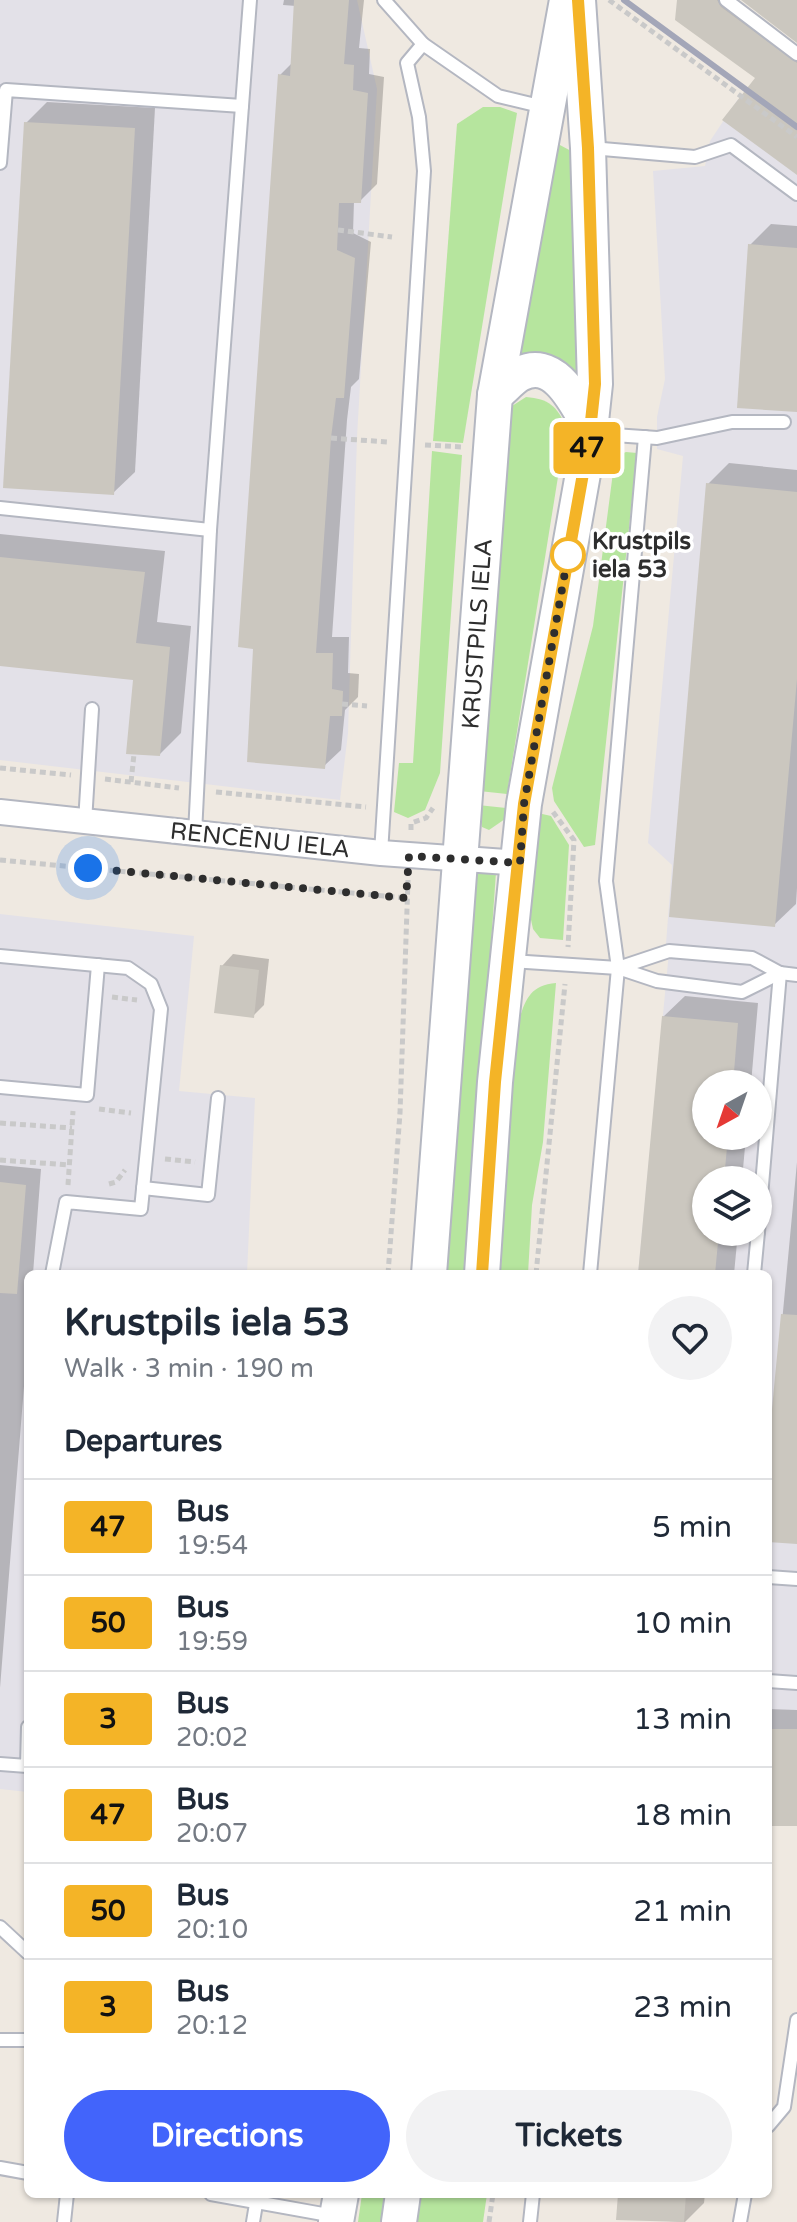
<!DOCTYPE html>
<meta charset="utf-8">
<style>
:root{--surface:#fff;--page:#f2f2f3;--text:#1f2937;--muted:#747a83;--line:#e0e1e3;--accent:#4264fb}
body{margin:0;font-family:"Varela Round",sans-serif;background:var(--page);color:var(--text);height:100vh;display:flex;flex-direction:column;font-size:30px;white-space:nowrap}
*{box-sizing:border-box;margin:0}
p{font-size:26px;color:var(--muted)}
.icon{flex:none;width:44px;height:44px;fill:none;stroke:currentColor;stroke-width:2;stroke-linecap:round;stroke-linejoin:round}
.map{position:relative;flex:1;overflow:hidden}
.drawer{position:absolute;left:24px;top:1270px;width:748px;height:928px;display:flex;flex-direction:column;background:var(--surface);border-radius:12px;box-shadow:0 2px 6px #0004}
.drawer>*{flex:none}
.badge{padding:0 16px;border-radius:6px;font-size:28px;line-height:52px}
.needle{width:52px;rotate:220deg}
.controls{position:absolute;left:692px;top:1070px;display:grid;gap:16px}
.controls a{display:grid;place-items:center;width:80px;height:80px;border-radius:50%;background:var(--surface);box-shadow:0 2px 6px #0004;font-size:40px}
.you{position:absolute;width:40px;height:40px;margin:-20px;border:6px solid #fff;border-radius:50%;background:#1a73e8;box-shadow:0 0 0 12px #1a73e833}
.map>.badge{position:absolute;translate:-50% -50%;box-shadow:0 0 0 4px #fff}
h2{padding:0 40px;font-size:30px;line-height:72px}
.round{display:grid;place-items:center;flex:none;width:84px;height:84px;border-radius:42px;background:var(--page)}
.overview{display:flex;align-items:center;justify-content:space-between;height:136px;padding:0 40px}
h1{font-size:38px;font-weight:700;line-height:60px}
.cta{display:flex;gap:16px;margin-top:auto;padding:16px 40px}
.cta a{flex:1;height:92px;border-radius:48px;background:var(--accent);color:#fff;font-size:32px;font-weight:700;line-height:92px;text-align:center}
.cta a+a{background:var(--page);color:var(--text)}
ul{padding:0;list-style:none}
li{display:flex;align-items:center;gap:24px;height:96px;padding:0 40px;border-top:2px solid var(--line)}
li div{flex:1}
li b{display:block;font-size:30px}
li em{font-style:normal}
li .badge{min-width:88px;font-weight:700;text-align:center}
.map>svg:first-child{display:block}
.industrial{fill:#e3e1e8;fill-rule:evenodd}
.green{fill:#b6e59e}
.shadow{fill:#0003}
.building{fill:#cbc7bf}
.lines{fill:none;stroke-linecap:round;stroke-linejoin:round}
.lane-casing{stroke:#b4b7c1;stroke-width:16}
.street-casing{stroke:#b4b7c1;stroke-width:28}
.secondary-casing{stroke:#b4b7c1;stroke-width:38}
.path{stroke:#c9c9c9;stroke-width:5;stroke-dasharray:6 4;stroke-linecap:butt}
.lane{stroke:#fff;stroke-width:12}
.street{stroke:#fff;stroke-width:24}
.secondary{stroke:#fff;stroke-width:34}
.rail{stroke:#a3a6b8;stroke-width:6}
.line-casing{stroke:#fff;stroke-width:18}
.line{stroke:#f4b427;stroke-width:12}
.walk{stroke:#2e2e2e;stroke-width:8;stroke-dasharray:0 14.4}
.stop-dot{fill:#fff;stroke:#f4b427;stroke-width:4}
.labels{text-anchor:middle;stroke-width:7;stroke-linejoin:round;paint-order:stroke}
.stop-label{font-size:24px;font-weight:bold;fill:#2e2e2e;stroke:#fff;text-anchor:start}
.street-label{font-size:24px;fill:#2e2e2e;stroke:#fff}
</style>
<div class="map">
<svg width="797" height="2222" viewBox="0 0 797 2222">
<rect width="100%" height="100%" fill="#efe9e1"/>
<g class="industrial">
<path d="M 0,0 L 357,0 L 377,89 L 357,437 L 348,733 L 340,800 L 0,760 Z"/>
<path d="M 738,99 L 797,143 L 797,1826 L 768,1826 L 768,1274 L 638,1274 L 669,952 L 666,944 L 672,865 L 648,843 L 683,456 L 657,449 L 657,417 L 665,379 L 653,171 L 705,166 L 710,141 ZM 706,1084 L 758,1084 L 758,1136 L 706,1136 ZM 706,1180 L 758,1180 L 758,1232 L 706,1232 Z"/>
<path d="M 0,914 L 194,936 L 179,1091 L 255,1098 L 247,1274 L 28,1274 L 28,1792 L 0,1789 Z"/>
</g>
<g class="green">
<path d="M 483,107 L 500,107 L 517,113 L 463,443 L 433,441 L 457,124 Z"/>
<path d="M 558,144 L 573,152 L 582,384 L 514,361 Z"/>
<path d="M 526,397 C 549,399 557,406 566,427 L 507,794 L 479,791 L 506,420 L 512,406 Z"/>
<path d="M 432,451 L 462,455 L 440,773 L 425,810 L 408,818 L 394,812 L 399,763 L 413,763 Z"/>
<path d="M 626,452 L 637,453 L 595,845 L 584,847 L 554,801 L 552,788 L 593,626 L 615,457 Z"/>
<path d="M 478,805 L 506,808 L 505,819 L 489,830 L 482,827 Z"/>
<path d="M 538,813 L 551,816 L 569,845 L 563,940 L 540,938 L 533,929 L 530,915 Z"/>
<path d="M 480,870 L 496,872 L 468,1274 L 444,1274 L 473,876 Z"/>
<path d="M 556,983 L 543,1142 L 532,1205 L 528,1274 L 499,1274 L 517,1028 C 524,1003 528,985 556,983 Z"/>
<path d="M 362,2194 L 385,2194 L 381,2222 L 358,2222 Z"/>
<path d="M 417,2194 L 487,2194 L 483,2222 L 416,2222 Z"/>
</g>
<g class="shadow">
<path d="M 284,0 L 364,0 L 359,48 L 370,49 L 369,74 L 384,77 L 377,184 L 360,201 L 354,201 L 353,233 L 371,242 L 359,379 L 351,387 L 347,420 L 332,637 L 349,637 L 348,673 L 359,674 L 358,697 L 345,710 L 341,750 L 324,766 L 249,760 L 280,75 L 293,62 L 296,6 L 283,5 Z"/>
<path d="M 679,0 L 725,0 L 797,56 L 797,173 L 758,77 Z"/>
<path d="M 47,102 L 155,108 L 135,472 L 113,493 L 26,123 Z"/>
<path d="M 771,224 L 797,226 L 797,410 L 750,245 Z"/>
<path d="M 729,463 L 797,470 L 797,888 L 796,904 L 774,925 L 708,484 Z"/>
<path d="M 0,534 L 165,551 L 157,622 L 191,626 L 181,733 L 160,754 L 135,678 L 0,664 Z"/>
<path d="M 233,954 L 269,959 L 264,1005 L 253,1016 L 222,966 Z"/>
<path d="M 685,996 L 758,1003 L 751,1084 L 706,1084 L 706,1136 L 746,1136 L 742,1180 L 706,1180 L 706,1232 L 738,1232 L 734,1274 L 640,1274 L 663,1017 Z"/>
<path d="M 797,1162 L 797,1542 L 768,1540 L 768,1472 Z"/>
<path d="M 0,1165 L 41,1169 L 33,1274 L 28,1274 L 28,1336 L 0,1688 Z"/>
<path d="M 768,1709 L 797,1710 L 797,1824 L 768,1824 Z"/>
<path d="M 620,2194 L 705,2194 L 704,2203 L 685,2222 L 618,2218 Z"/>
</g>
<g class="building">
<path d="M 294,0 L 349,0 L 344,64 L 354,65 L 353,90 L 368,93 L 361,203 L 339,203 L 337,250 L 355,258 L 344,398 L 336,398 L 331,438 L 316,653 L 333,653 L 332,689 L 343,691 L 342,716 L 330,716 L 325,769 L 247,762 L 253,649 L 238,647 L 278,74 L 290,76 Z"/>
<path d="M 677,0 L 717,0 L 721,7 L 797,63 L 797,175 L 722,120 L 755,78 L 675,20 Z"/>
<path d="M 741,0 L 797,0 L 797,43 Z"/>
<path d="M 24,122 L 135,128 L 114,495 L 3,488 Z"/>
<path d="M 748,244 L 797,248 L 797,412 L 737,408 Z"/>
<path d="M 706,483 L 797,492 L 797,679 L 775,927 L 669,917 Z"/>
<path d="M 0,557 L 145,572 L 136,643 L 170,647 L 160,756 L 126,754 L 133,680 L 0,666 Z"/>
<path d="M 220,965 L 259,970 L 254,1018 L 214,1013 Z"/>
<path d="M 662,1016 L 738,1023 L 733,1084 L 706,1084 L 706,1136 L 728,1136 L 724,1180 L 706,1180 L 706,1232 L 719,1232 L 715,1274 L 638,1274 Z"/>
<path d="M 0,1182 L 26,1185 L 17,1294 L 0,1293 Z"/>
<path d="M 781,1314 L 797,1315 L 797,1544 L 768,1542 L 768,1451 Z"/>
<rect x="768" y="1729" width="29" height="97"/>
<path d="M 618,2194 L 686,2194 L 684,2222 L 616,2220 Z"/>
</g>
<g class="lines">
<defs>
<g id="lane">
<path d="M 384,0 L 423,44"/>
<path d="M 726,0 L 797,54"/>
<path d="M 591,148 L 695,157 L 731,145 L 797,194"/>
<path d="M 0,163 L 6,90 L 242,106"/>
<path d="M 592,439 L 614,435 L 657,438 L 732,422 L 784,422"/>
<path d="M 0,508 L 210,530"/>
<path d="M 85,822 L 92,709"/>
<path d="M 195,834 L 210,530 L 250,0"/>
<path d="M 381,853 L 424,171 L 419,117 L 407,63 L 423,44 L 498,96 L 544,107"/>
<path d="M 0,956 L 128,968 L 151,984 L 161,1009 L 141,1209 L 66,1202 L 52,1274"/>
<path d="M 511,961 L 618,968 L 657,981 L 742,992 L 780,973"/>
<path d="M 618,968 L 669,951 L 752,958 L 780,973"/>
<path d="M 0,1087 L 87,1095 L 98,965"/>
<path d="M 143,1188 L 208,1195 L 218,1098"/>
<path d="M 758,1232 L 780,973 L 797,975"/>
<path d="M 590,1274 L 618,968 L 606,881 L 645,437"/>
<path d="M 754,1274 L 758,1232"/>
<path d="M 768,1577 L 797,1579"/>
<path d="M 768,1681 L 797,1683"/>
<path d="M 0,1764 L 27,1766 L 28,1727"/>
<path d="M 0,1927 L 28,1953"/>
<path d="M 0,2040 L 28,2040"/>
<path d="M 768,2126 L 784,2107 L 797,2020"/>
<path d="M 0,2168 L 28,2173"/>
<path d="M 211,2194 L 334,2216"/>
<path d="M 64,2222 L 67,2194"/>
<path d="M 253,2222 L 257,2198"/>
<path d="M 530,2222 L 533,2194"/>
<path d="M 740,2222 L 745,2194"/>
</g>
<path id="street" d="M 0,812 L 381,853 L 520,863"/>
<g id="secondary">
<path d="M 495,395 C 503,389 511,379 520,374 C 555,356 576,403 590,427"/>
<path d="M 429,1274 L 495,395 L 567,0"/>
<path d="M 482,1274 L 495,1082 L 524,804 L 589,440 L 595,384 L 588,148 L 578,0"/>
<path d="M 336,2222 L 341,2194"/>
<path d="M 399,2222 L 403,2194"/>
</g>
</defs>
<use href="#lane" class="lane-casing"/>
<use href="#street" class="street-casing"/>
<use href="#secondary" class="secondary-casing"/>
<g class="path">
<path d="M 609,0 L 797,137"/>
<path d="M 338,230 L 392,237"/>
<path d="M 331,438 L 387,442"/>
<path d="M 425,445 L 463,447"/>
<path d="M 342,704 L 367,706"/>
<path d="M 0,768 L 71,775"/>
<path d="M 105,779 L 179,788"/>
<path d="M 131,782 L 134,754"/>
<path d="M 216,792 L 366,807"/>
<path d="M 553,812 L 574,840 L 568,947"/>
<path d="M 411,830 L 411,823 L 426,818 L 433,808"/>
<path d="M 0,860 L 406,898"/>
<path d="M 112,997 L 137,1000"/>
<path d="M 99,1109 L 131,1113"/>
<path d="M 0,1123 L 72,1128"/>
<path d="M 165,1159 L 195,1162"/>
<path d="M 0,1160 L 69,1165"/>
<path d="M 109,1184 L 116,1182 L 125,1170"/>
<path d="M 68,1185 L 73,1111"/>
<path d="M 388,1274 L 400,1113 L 408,880"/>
<path d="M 536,1274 L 565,984"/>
<path d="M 489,2222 L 493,2194"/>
</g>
<use href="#lane" class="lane"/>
<use href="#street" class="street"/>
<use href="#secondary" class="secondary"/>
<path class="rail" d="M 624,0 L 797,127"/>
</g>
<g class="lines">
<defs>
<path id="line" d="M 482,1274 L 495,1082 L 524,804 L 589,440 L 595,384 L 588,148 L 578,0"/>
</defs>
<use href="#line" class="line-casing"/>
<use href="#line" class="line"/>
<path class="walk" d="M 88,868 L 406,898 L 409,856 L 520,863 L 524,804 L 568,555"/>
</g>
<circle class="stop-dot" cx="568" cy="555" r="16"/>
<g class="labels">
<g class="stop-label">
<text x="592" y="549">Krustpils<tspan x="592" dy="28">iela 53</tspan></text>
</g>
<g class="street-label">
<text transform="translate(477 634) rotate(-86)" y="8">KRUSTPILS IELA</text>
<text transform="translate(260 840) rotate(6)" y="8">RENCĒNU IELA</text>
</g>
</g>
</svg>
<div class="controls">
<a><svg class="needle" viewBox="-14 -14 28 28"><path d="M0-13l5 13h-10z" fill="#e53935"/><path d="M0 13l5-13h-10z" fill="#747a83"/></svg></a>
<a><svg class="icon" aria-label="layers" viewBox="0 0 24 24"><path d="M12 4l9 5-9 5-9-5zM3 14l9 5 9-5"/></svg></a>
</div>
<div class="you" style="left:88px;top:868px"></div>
<b class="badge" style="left:587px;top:448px;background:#f4b427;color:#111">47</b>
<section class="drawer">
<div class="overview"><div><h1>Krustpils iela 53</h1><p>Walk · 3 min · 190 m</p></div><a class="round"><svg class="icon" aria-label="heart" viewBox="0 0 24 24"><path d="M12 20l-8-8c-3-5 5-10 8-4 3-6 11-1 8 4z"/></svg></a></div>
<h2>Departures</h2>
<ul>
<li><span class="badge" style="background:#f4b427;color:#111">47</span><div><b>Bus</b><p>19:54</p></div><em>5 min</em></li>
<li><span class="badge" style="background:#f4b427;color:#111">50</span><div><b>Bus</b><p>19:59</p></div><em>10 min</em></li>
<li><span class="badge" style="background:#f4b427;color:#111">3</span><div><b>Bus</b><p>20:02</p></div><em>13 min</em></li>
<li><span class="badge" style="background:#f4b427;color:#111">47</span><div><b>Bus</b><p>20:07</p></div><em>18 min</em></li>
<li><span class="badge" style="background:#f4b427;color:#111">50</span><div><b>Bus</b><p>20:10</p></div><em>21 min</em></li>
<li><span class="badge" style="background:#f4b427;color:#111">3</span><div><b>Bus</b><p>20:12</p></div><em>23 min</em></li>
</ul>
<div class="cta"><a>Directions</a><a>Tickets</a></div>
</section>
</div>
